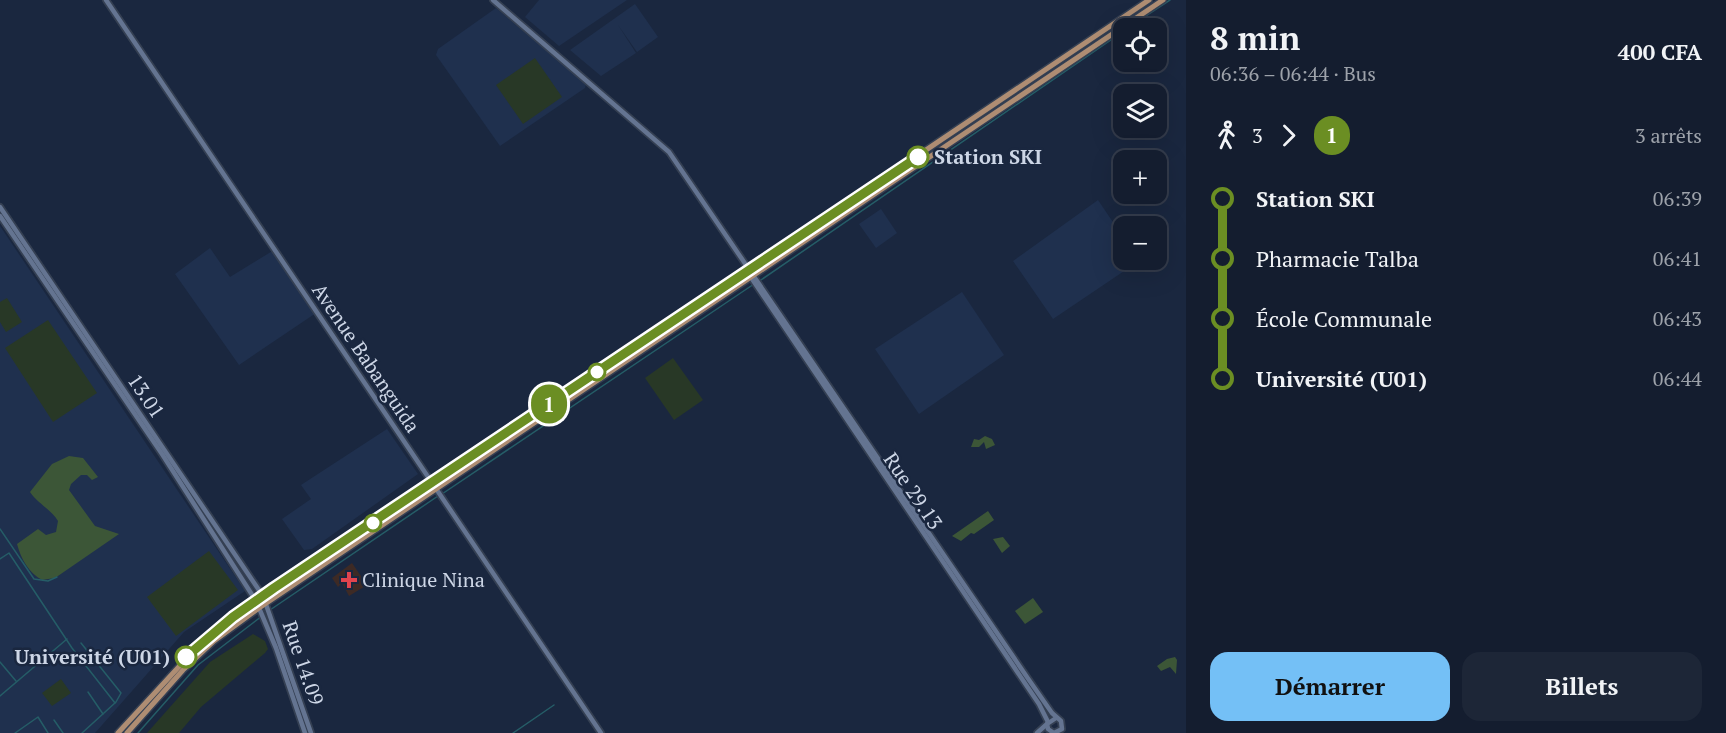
<!DOCTYPE html>
<html lang="fr">
<meta charset="utf-8">
<style>
:root{--surface:#141d2f;--page:#1d2637;--text:#f1f3f6;--muted:#9da2aa;--line:#333b4b;--accent:#74c0f6}
body{margin:0;font-family:"PT Serif",serif;background:var(--page);color:var(--text);height:100vh;display:flex;flex-direction:column;font-size:22px;white-space:nowrap}
*{box-sizing:border-box;margin:0}
p{font-size:20px;color:var(--muted)}
.icon{flex:none;width:33px;height:33px;fill:none;stroke:currentColor;stroke-width:2;stroke-linecap:round;stroke-linejoin:round}
.map{position:relative;flex:1;overflow:hidden}
.details{display:flex;flex-direction:column;background:var(--surface);width:540px}
.details>*{flex:none}
.badge{padding:0 12px;border-radius:20px;font-size:21px;line-height:39px}
.tools{position:absolute;left:1113px;top:18px;display:grid;gap:12px}
.tools a{display:grid;place-items:center;width:54px;height:54px;border-radius:12px;background:var(--surface);box-shadow:0 6px 24px #0002,0 0 0 2px var(--line);font-size:30px}
.map>.badge{position:absolute;translate:-50% -50%;box-shadow:0 0 0 3px #fff}
.legs{display:flex;align-items:center;gap:9px;height:66px;padding:0 24px;font-size:20px}
.legs p{margin-inline-start:auto}
.summary{display:flex;align-items:center;justify-content:space-between;height:102px;padding:0 24px}
h1{font-size:33px;font-weight:800;line-height:45px}
.cta{display:flex;gap:12px;margin-top:auto;padding:12px 24px}
.cta a{flex:1;height:69px;border-radius:18px;background:var(--accent);color:#111;font-size:24px;font-weight:800;line-height:69px;text-align:center}
.cta a+a{background:var(--page);color:var(--text)}
ul{padding:0 24px;list-style:none}
li{display:flex;align-items:center;gap:21px;height:60px;font-size:22px}
li i{display:grid;place-items:center;width:9px;height:100%;margin:0 8px;background:currentColor}
li i::after{content:'';width:15px;height:15px;margin:-8px;border:4px solid;border-radius:50%;background:var(--surface)}
li p{margin-inline-start:auto}
li:first-child i{background:linear-gradient(#0000 50%,currentColor 0)}
li:last-child i{background:linear-gradient(currentColor 50%,#0000 0)}
main{display:flex;flex:1;min-height:0}
.map>svg:first-child{display:block}
.built{fill:#1f304e}
.medical{fill:#3d2a25}
.green{fill:#283826}
.forest{fill:#3c5637}
.lines{fill:none;stroke-linecap:round;stroke-linejoin:round}
.stream{stroke:#255d67;stroke-width:1.5}
.tertiary-casing{stroke:#354053;stroke-width:8}
.secondary-casing{stroke:#354053;stroke-width:8}
.primary-casing{stroke:#354053;stroke-width:8}
.tertiary{stroke:#647491;stroke-width:4.5}
.secondary{stroke:#647491;stroke-width:4.5}
.primary{stroke:#ae8d73;stroke-width:5}
.line-1-casing{stroke:#fff;stroke-width:14}
.line-1{stroke:#6b8e23;stroke-width:9}
.stop-1-dot{fill:#fff;stroke:#6b8e23;stroke-width:3}
.health-dot{fill:#e0444e;stroke:#1a273f;stroke-width:2}
.labels{text-anchor:middle;stroke-width:5;stroke-linejoin:round;paint-order:stroke}
.stop-label{font-size:20px;font-weight:bold;fill:#cdd6e6;stroke:#1a273f;text-anchor:start}
.street-label{font-size:20px;fill:#cdd6e6;stroke:#1a273f}
.poi-label{font-size:20px;fill:#cdd6e6;stroke:#1a273f;text-anchor:start}
</style>
<main>
<div class="map">
<svg width="1186" height="733" viewBox="0 0 1186 733">
<rect width="100%" height="100%" fill="#1a273f"/>
<g class="built">
<path d="M 539,0 L 627,0 L 559,46 L 525,17 Z"/>
<path d="M 635,4 L 658,37 L 637,52 L 618,25 L 636,53 L 601,76 L 570,50 Z"/>
<path d="M 496,8 L 586,84 L 585,88 L 500,146 L 436,55 L 438,49 Z"/>
<path d="M 1098,200 L 1123,237 L 1124,260 L 1139,261 L 1053,319 L 1013,261 Z"/>
<path d="M 881,209 L 897,233 L 876,248 L 859,224 Z"/>
<path d="M 0,226 L 245,591 L 184,632 L 95,733 L 0,733 Z"/>
<path d="M 210,248 L 230,277 L 274,250 L 316,313 L 239,365 L 175,274 Z"/>
<path d="M 962,292 L 1004,355 L 919,414 L 875,349 Z"/>
<path d="M 387,429 L 418,474 L 312,549 L 304,550 L 282,519 L 311,499 L 301,485 Z"/>
</g>
<path class="medical" d="M 352,563 L 367,585 L 349,596 L 342,583 L 338,587 L 332,578 Z"/>
<g class="green">
<path d="M 535,58 L 562,97 L 523,124 L 496,85 Z"/>
<path d="M 7,298 L 22,322 L 6,332 L 0,322 L 0,302 Z"/>
<path d="M 48,320 L 97,393 L 53,422 L 5,348 Z"/>
<path d="M 673,358 L 703,400 L 674,420 L 645,378 Z"/>
<path d="M 209,551 L 238,590 L 176,636 L 147,597 Z"/>
<path d="M 253,634 L 265,641 L 268,649 L 265,653 L 201,707 L 179,733 L 147,733 L 210,662 Z"/>
<path d="M 61,679 L 71,693 L 52,706 L 42,693 Z"/>
</g>
<g class="forest">
<path d="M 985,436 L 992,439 L 995,445 L 986,449 L 984,442 L 979,447 L 971,447 L 974,439 L 979,440 Z"/>
<path d="M 69,456 L 83,458 L 98,477 L 92,480 L 87,475 L 81,475 L 71,484 L 69,490 L 95,526 L 119,534 L 55,578 L 42,580 C 29,573 21,559 17,544 L 38,529 L 46,535 L 56,532 L 58,521 C 51,509 38,504 30,492 L 52,464 Z"/>
<path d="M 988,511 L 994,520 L 974,534 L 971,533 L 961,541 L 952,536 Z"/>
<path d="M 1003,537 L 1010,546 L 1002,553 L 993,539 Z"/>
<path d="M 1033,598 L 1043,612 L 1025,624 L 1015,611 Z"/>
<path d="M 1175,657 L 1177,660 L 1176,674 L 1170,667 L 1161,671 L 1157,666 L 1167,659 Z"/>
</g>
<g class="lines">
<g class="stream">
<path d="M 1127,28 L 1170,0"/>
<path d="M 758,282 L 1124,31"/>
<path d="M 442,494 L 754,284"/>
<path d="M 0,529 L 34,579 L 48,581 L 57,577"/>
<path d="M 0,559 L 9,553 L 72,648 L 115,703"/>
<path d="M 270,610 L 438,496"/>
<path d="M 81,643 L 121,693 L 116,702 L 82,733"/>
<path d="M 0,662 L 16,681"/>
<path d="M 88,692 L 103,714"/>
<path d="M 0,696 L 67,639"/>
<path d="M 54,720 L 63,733"/>
<path d="M 15,733 L 38,717 L 48,733"/>
<path d="M 138,733 L 198,665 L 266,613"/>
<path d="M 513,733 L 554,705"/>
</g>
<defs>
<g id="tertiary">
<path d="M 106,0 L 601,733"/>
<path d="M 0,207 L 263,596 L 311,733"/>
<path d="M 0,216 L 162,454 L 256,601 L 276,648 L 305,733"/>
</g>
<g id="secondary">
<path d="M 493,0 L 669,152 L 1029,680 L 1052,713 L 1061,721 L 1062,729 L 1054,733 L 1048,729 L 1047,724 L 1056,718"/>
<path d="M 746,270 L 1039,704 L 1048,722"/>
<path d="M 1037,733 L 1047,724"/>
</g>
<g id="primary">
<path d="M 118,733 L 198,646 L 263,596 L 1149,0"/>
<path d="M 127,733 L 183,670 L 214,641 L 259,608 L 1163,0"/>
</g>
</defs>
<use href="#tertiary" class="tertiary-casing"/>
<use href="#secondary" class="secondary-casing"/>
<use href="#primary" class="primary-casing"/>
<use href="#tertiary" class="tertiary"/>
<use href="#secondary" class="secondary"/>
<use href="#primary" class="primary"/>
</g>
<g class="lines">
<defs>
<path id="line-1" d="M 186,657 L 233,617 L 274,588 L 918,157"/>
</defs>
<use href="#line-1" class="line-1-casing"/>
<use href="#line-1" class="line-1"/>
</g>
<g class="stop-1-dot">
<circle cx="918" cy="157" r="10"/>
<circle cx="597" cy="372" r="8"/>
<circle cx="373" cy="523" r="8"/>
<circle cx="186" cy="657" r="10"/>
</g>
<path class="health-dot" d="M346 571h6v6h6v6h-6v6h-6v-6h-6v-6h6z"/>
<g class="labels">
<g class="stop-label">
<text x="934" y="164">Station SKI</text>
<text x="170" y="664" text-anchor="end">Université (U01)</text>
</g>
<g class="street-label">
<text transform="translate(366 358) rotate(56)" y="7">Avenue Babanguida</text>
<text transform="translate(146 396) rotate(56)" y="7">13.01</text>
<text transform="translate(913 491) rotate(56)" y="7">Rue 29.13</text>
<text transform="translate(303 663) rotate(71)" y="7">Rue 14.09</text>
</g>
<g class="poi-label">
<text x="362" y="587">Clinique Nina</text>
</g>
</g>
</svg>
<div class="tools">
<a><svg class="icon" aria-label="locate" viewBox="0 0 24 24"><circle cx="12" cy="12" r="6"/><path d="M12 2v4M12 18v4M2 12h4M18 12h4"/></svg></a>
<a><svg class="icon" aria-label="layers" viewBox="0 0 24 24"><path d="M12 4l9 5-9 5-9-5zM3 14l9 5 9-5"/></svg></a>
<a>+</a>
<a>−</a>
</div>
<b class="badge" style="left:549px;top:404px;background:#6b8e23;color:#fff">1</b>
</div>
<section class="details">
<div class="summary"><div><h1>8 min</h1><p>06:36 – 06:44 · Bus</p></div><b>400 CFA</b></div>
<div class="legs"><svg class="icon" aria-label="walk" viewBox="0 0 24 24"><circle cx="13" cy="4" r="2"/><path d="M13 8l-2 6 4 7M11 14l-3 7M7 12l3-4h3l4 4"/></svg>3<svg class="icon" aria-label="forward" viewBox="0 0 24 24"><path d="M9 5l7 7-7 7"/></svg><b class="badge" style="background:#6b8e23;color:#fff">1</b><p>3 arrêts</p></div>
<ul>
<li><i style="color:#6b8e23"></i><b>Station SKI</b><p>06:39</p></li>
<li><i style="color:#6b8e23"></i><span>Pharmacie Talba</span><p>06:41</p></li>
<li><i style="color:#6b8e23"></i><span>École Communale</span><p>06:43</p></li>
<li><i style="color:#6b8e23"></i><b>Université (U01)</b><p>06:44</p></li>
</ul>
<div class="cta"><a>Démarrer</a><a>Billets</a></div>
</section>
</main>
